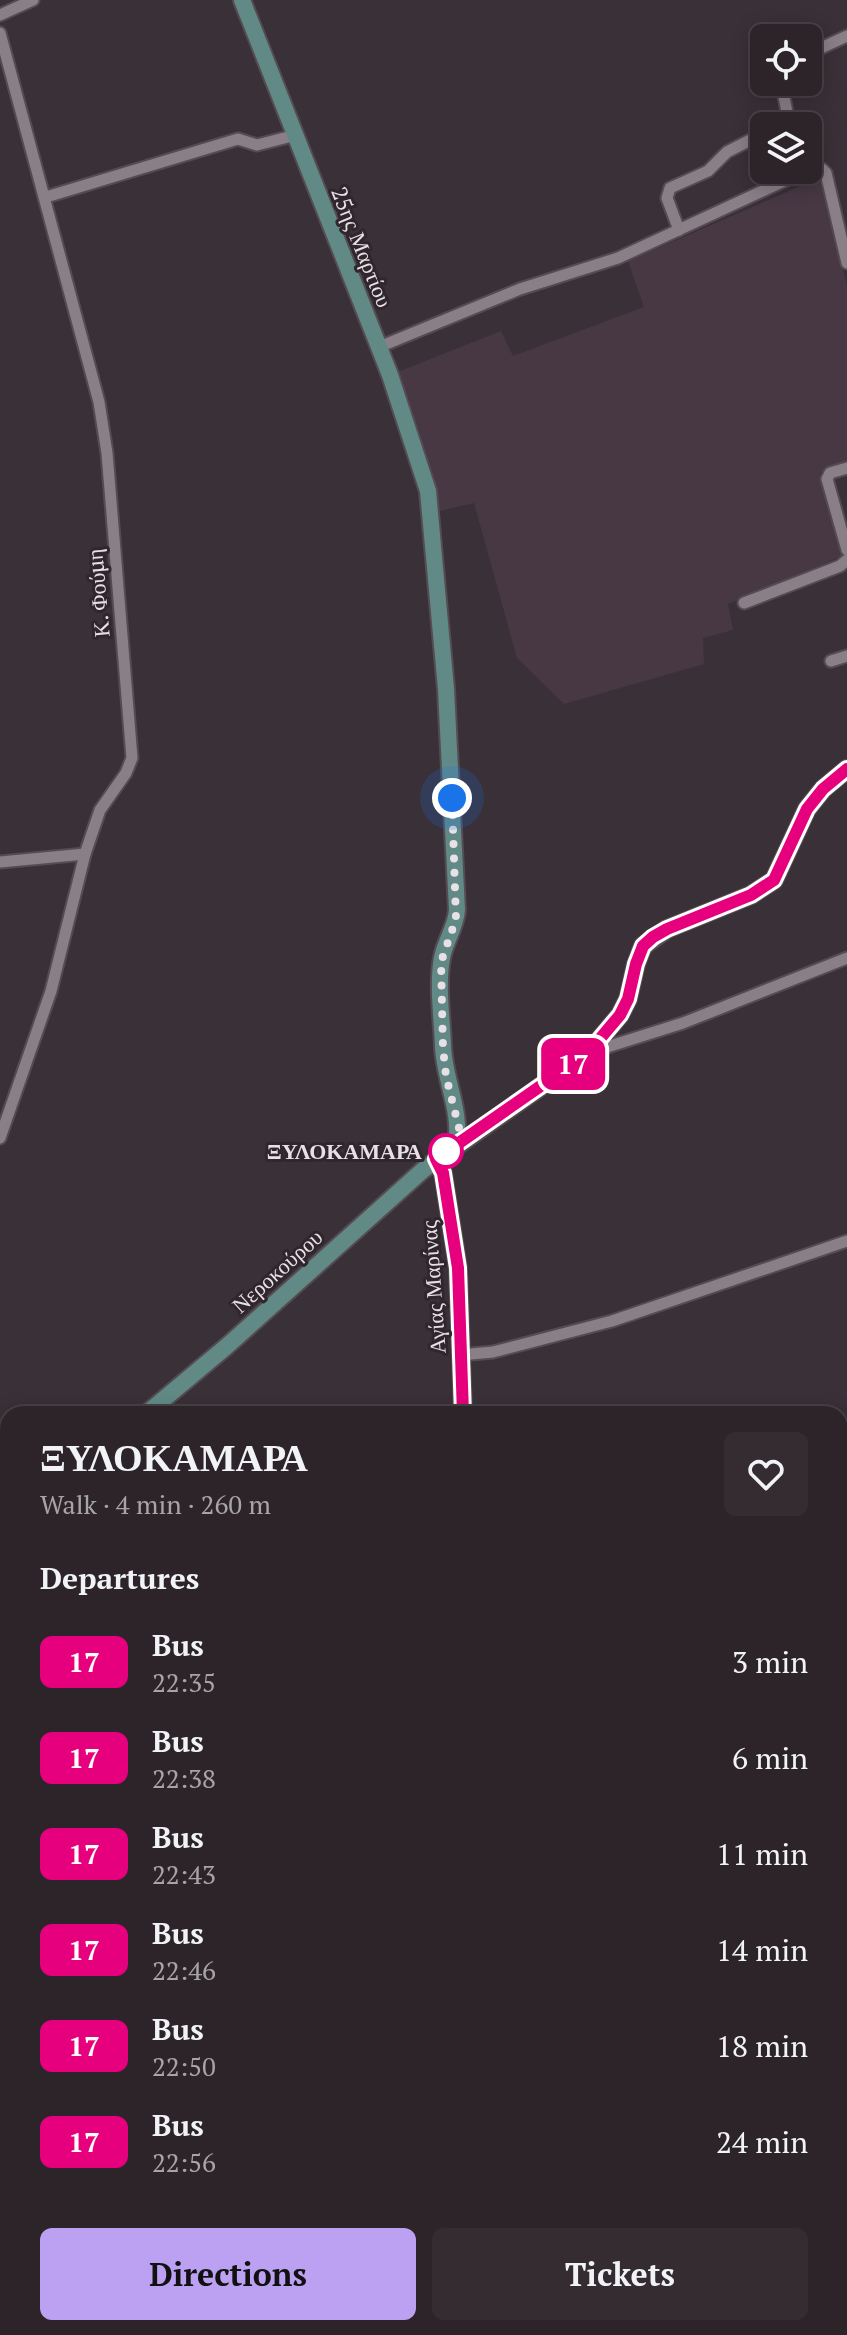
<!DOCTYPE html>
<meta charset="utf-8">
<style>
:root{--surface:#2c2429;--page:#342c31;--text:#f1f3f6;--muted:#a6a4a8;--line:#484146;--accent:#bca0f2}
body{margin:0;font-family:"PT Serif",serif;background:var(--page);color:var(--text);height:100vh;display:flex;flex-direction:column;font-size:30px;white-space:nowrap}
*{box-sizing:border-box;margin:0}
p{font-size:26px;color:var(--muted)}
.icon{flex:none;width:44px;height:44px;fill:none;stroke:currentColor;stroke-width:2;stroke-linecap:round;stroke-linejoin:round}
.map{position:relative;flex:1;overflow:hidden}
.panel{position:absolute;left:0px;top:1406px;width:848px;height:930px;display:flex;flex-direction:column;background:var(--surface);border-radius:24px 24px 0 0;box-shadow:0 4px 20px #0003,0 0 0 2px var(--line)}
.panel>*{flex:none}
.badge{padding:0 16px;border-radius:12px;font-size:28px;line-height:52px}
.fabs{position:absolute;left:750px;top:24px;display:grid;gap:16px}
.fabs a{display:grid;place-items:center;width:72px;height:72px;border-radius:12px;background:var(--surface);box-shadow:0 4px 20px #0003,0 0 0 2px var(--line);font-size:40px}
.you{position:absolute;width:40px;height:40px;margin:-20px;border:6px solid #fff;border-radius:50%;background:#1a73e8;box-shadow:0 0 0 12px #1a73e833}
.map>.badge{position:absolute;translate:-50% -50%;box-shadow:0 0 0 4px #fff}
h2{padding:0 40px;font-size:30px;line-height:72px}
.round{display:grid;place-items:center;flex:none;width:84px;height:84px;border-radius:12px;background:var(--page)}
.summary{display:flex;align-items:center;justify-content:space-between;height:136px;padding:0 40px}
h1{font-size:38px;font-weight:600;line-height:60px}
.cta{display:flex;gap:16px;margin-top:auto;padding:16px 40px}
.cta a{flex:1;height:92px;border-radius:12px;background:var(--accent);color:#111;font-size:32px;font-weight:600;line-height:92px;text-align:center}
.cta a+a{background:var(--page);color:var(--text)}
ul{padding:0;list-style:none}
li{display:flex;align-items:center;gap:24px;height:96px;padding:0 40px}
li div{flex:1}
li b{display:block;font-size:30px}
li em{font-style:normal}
li .badge{min-width:88px;font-weight:700;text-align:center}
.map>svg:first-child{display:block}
.built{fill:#473844}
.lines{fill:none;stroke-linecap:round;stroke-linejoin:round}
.street-casing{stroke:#544c52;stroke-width:15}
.secondary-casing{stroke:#544c52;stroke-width:20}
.street{stroke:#8a7e87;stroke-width:11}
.secondary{stroke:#618a87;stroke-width:16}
.line-casing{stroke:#fff;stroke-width:18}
.line{stroke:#e6007e;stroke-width:12}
.walk{stroke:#e7e0e5;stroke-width:8;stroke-dasharray:0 14.4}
.stop-dot{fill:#fff;stroke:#e6007e;stroke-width:4}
.labels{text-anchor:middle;stroke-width:6;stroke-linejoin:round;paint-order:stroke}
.street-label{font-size:22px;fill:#e7e0e5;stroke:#30262d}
.stop-label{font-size:22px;font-weight:bold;fill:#e7e0e5;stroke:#30262d;text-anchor:end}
</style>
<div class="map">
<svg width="847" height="2335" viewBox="0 0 847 2335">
<rect width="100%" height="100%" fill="#3a3037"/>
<g class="built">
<path d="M 819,178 L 847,285 L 847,463 L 820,473 L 842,556 L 728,604 L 733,630 L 703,638 L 704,664 L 564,704 L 517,658 L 474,503 L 432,513 L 390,375 L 501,331 L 513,356 L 644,307 L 628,261 Z"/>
<path d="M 8,1486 L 8,1565 L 0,1570 L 0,1492 Z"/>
<path d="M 0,1619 L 8,1636 L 8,1683 L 0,1686 Z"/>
<path d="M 847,1653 L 847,1734 L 840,1710 L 840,1655 Z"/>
</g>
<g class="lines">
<defs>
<g id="street">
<path d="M 0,15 L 33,0"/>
<path d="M 0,33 L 99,402 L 107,453 L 132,758 L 126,773 L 100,810 L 85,854 L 51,991 L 0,1138"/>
<path d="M 808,54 L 847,36"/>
<path d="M 781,82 L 788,117 L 785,126"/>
<path d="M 46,197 L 238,139 L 257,145 L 296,135"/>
<path d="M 679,230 L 667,198 L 670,188 L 708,171 L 727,152 L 764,133"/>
<path d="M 379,347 L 520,289 L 618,258 L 812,168 L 822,169 L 826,173 L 847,263"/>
<path d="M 847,468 L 830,473 L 827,479 L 847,550"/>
<path d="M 744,603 L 840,566 L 847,560"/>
<path d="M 831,661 L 847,656"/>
<path d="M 0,862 L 85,854"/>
<path d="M 588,1053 L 683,1023 L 847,958"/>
<path d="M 460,1355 L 493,1352 L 612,1321 L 847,1241"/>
<path d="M 840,1478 L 847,1477"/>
<path d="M 840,1567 L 847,1588"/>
<path d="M 840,1851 L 847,1846"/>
<path d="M 0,2018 L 8,2016"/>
<path d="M 0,2041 L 8,2077"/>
<path d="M 844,2167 L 847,2191"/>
<path d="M 351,2328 L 353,2335"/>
<path d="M 289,2335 L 290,2328"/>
</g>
<g id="secondary">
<path d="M 242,0 L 390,375 L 428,491 L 446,689 L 457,910 C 456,927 445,941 442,958 C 437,985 442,1018 443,1046 C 444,1079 462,1112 456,1144"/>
<path d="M 436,1159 L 443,1173 L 458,1268 L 463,1414"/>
<path d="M 146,1414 L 227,1346 L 423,1170 L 588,1053 L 620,1015 L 628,999 L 636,964 L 643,946 L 667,929 L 751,895 L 774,880 L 807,809 L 823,789 L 847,769"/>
<path d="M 0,1534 L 8,1528"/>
<path d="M 0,1917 L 8,1916"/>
<path d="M 499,2328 L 499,2335"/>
</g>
</defs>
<use href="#street" class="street-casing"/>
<use href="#secondary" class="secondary-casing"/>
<use href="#street" class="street"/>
<use href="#secondary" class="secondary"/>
</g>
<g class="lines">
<defs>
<path id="line" d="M 463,1414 L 458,1268 L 443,1173 L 436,1159 L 588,1053 L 620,1015 L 628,999 L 636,964 L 643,946 L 653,937 L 667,929 L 751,895 L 774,880 L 807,809 L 823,789 L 847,769"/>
</defs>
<use href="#line" class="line-casing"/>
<use href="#line" class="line"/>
<path class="walk" d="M 446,1151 L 456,1144 L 459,1128 L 446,1076 L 443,1048 L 441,962 L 456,919 L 452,798"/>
</g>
<circle class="stop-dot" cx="446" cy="1151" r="16"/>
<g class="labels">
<g class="street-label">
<text transform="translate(362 247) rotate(68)" y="8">25ης Μαρτίου</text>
<text transform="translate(98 593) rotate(-95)" y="8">Κ. Φούμη</text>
<text transform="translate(277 1271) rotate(-42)" y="8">Νεροκούρου</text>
<text transform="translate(433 1287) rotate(-94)" y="8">Αγίας Μαρίνας</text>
</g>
<g class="stop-label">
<text x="422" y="1159">ΞΥΛΟΚΑΜΑΡΑ</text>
</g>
</g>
</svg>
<div class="fabs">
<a><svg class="icon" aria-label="locate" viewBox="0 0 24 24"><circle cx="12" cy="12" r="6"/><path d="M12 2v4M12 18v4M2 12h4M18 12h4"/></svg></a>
<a><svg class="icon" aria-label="layers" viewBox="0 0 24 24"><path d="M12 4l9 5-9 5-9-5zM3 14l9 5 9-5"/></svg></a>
</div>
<div class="you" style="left:452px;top:798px"></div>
<b class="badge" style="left:573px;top:1064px;background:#e6007e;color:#fff">17</b>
<section class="panel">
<div class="summary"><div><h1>ΞΥΛΟΚΑΜΑΡΑ</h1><p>Walk · 4 min · 260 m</p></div><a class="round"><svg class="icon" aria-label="heart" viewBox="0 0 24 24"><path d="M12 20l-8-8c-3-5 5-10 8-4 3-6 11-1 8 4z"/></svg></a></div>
<h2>Departures</h2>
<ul>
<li><span class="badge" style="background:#e6007e;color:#fff">17</span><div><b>Bus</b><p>22:35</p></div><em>3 min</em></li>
<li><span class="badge" style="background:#e6007e;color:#fff">17</span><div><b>Bus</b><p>22:38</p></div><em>6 min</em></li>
<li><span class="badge" style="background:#e6007e;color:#fff">17</span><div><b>Bus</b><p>22:43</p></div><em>11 min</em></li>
<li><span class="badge" style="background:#e6007e;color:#fff">17</span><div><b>Bus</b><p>22:46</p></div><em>14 min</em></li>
<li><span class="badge" style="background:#e6007e;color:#fff">17</span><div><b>Bus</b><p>22:50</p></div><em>18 min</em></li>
<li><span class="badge" style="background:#e6007e;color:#fff">17</span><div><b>Bus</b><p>22:56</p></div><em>24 min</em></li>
</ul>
<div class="cta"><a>Directions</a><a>Tickets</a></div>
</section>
</div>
